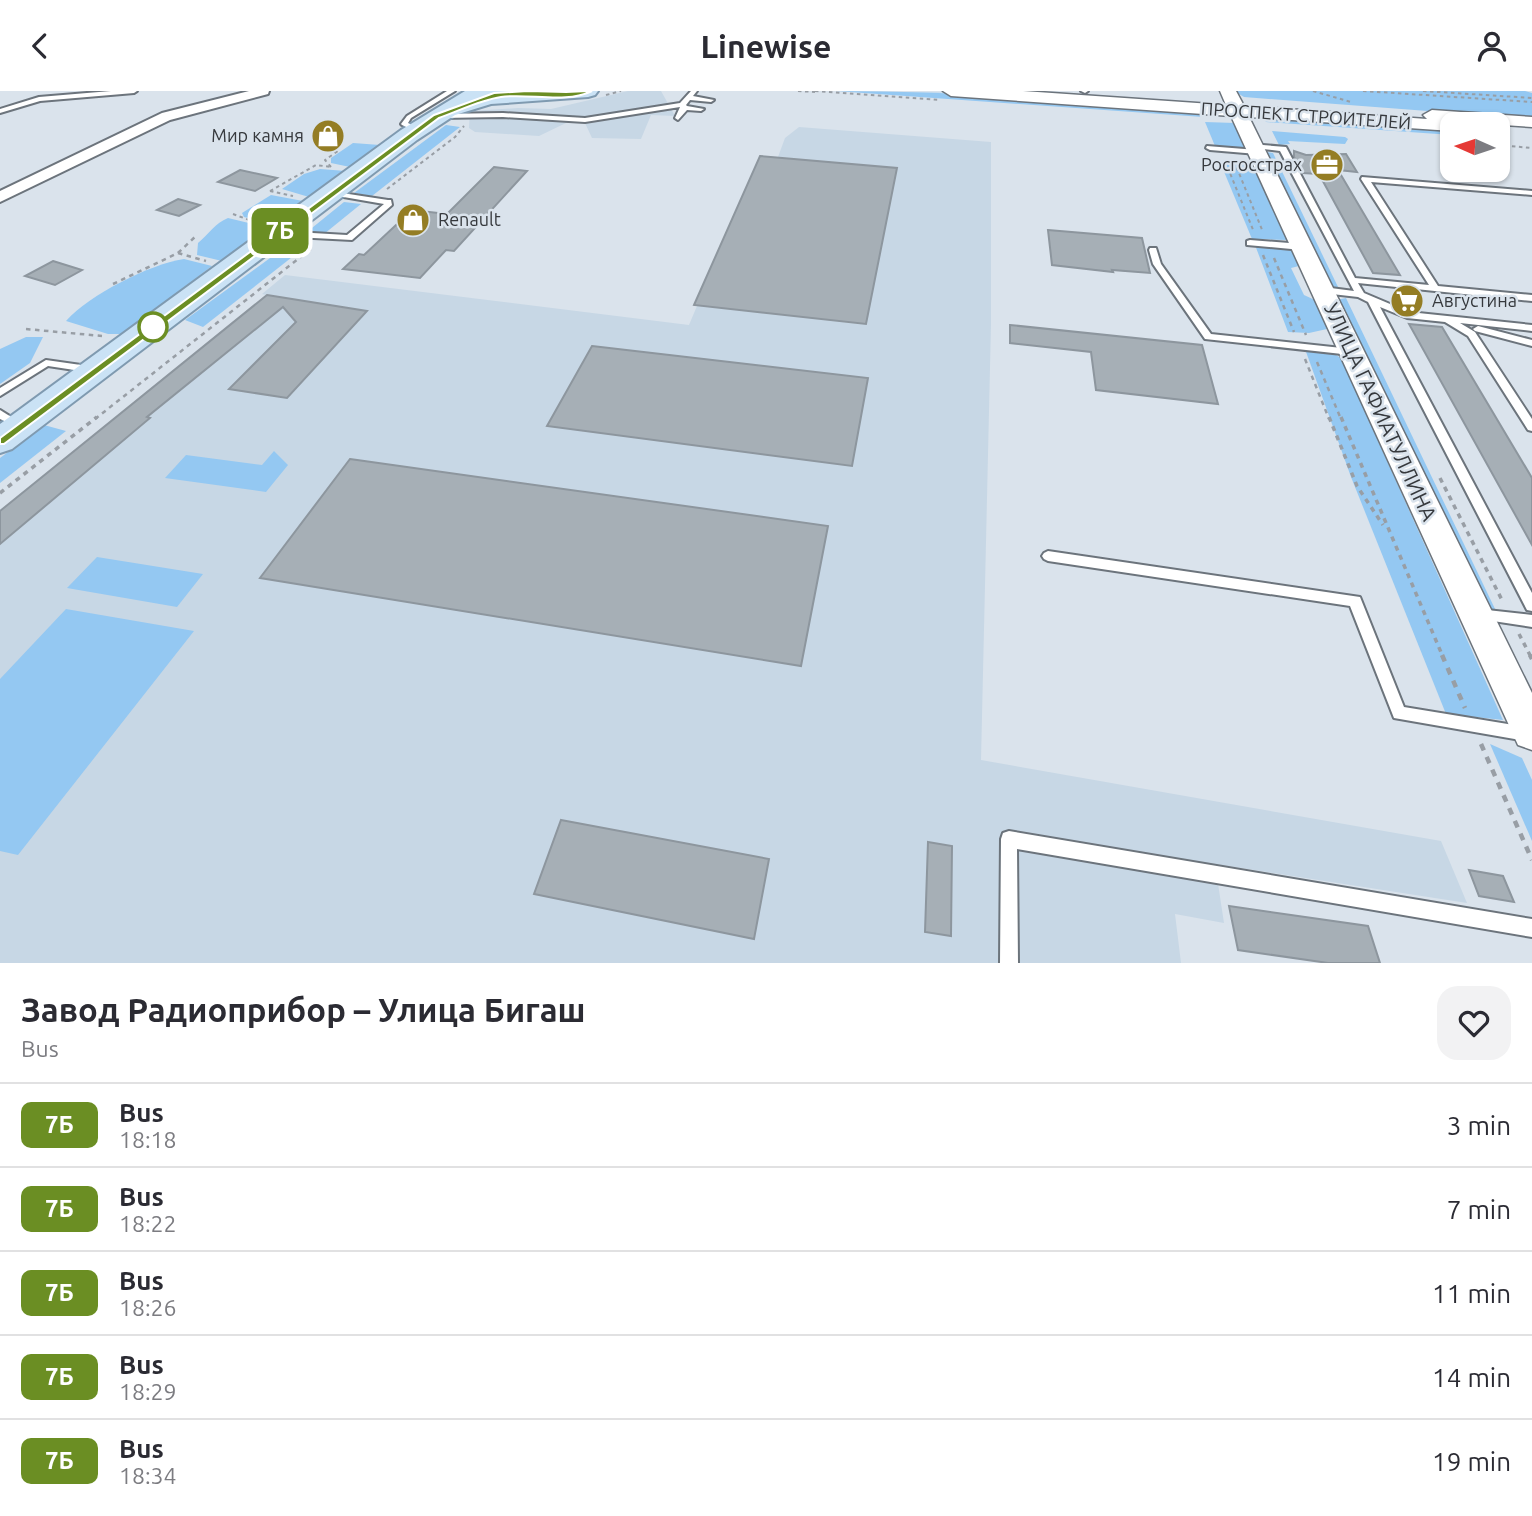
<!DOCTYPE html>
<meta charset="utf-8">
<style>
:root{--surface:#fff;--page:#f2f2f3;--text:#2b2b33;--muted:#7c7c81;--line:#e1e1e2}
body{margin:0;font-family:Ubuntu,sans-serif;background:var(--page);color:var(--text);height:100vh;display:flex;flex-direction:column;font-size:26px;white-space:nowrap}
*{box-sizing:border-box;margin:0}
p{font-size:23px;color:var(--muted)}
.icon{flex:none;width:38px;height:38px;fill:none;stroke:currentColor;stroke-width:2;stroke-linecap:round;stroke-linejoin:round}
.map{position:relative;height:872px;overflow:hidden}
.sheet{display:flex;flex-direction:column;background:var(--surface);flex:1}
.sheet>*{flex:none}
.badge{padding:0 14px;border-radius:10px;font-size:24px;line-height:46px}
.needle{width:46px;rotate:273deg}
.tools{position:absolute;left:1440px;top:21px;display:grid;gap:14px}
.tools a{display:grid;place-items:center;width:70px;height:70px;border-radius:14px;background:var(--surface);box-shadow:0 2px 5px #0004;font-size:35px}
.map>.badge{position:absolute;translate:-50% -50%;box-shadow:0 0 0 4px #fff}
.round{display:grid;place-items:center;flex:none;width:74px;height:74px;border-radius:21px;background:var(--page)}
.headline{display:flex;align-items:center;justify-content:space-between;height:119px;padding:0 21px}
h1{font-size:33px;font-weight:600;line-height:52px}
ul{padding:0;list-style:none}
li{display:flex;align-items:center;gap:21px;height:84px;padding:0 21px;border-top:2px solid var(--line)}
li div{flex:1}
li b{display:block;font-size:26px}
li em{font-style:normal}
li .badge{min-width:77px;font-weight:700;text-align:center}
header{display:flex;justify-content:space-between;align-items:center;height:91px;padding:0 21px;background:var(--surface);font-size:32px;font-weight:600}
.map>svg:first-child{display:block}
.built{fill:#c7d7e5}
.green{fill:#94c8f2}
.building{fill:#a6afb6;stroke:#8d969e;stroke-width:2}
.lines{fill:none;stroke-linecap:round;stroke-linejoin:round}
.service-casing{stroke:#6c747c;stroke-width:4}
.minor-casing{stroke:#6c747c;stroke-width:4}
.tertiary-casing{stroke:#6c747c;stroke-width:3}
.primary-casing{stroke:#7f9ab0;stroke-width:4}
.path-far3{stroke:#989ea5;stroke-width:2;stroke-dasharray:3.5 3.5;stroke-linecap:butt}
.path-far2{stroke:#989ea5;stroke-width:2.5;stroke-dasharray:4.5 4.5;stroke-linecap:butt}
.path-far1{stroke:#989ea5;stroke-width:3.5;stroke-dasharray:5 5;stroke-linecap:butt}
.path{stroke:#989ea5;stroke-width:4.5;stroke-dasharray:7 7;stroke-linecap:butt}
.service{fill:#fff;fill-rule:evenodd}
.minor{fill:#fff;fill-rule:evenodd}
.tertiary{fill:#fff;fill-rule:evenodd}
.primary{fill:#cae2f5;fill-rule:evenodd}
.line{fill:#6b8e23;stroke:#fff;stroke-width:2}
.stop-dot{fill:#fff;stroke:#6b8e23;stroke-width:3.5}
.labels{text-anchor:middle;stroke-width:5;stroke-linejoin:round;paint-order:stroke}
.far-street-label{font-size:18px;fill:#36393d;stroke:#dae3ec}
.far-poi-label{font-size:18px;fill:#36393d;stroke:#dae3ec;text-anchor:end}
.street-label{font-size:21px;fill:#36393d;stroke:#dae3ec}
</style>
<header><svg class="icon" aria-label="back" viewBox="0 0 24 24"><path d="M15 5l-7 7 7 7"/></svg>Linewise<svg class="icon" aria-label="person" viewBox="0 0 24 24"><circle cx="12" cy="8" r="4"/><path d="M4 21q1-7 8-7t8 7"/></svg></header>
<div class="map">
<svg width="1532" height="872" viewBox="0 0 1532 872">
<rect width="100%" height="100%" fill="#dae3ec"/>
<g class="built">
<path d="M 628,0 L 661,0 L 675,25 L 651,24 L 641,48 L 592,47 L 585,32 L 566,32 L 539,45 L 475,41 L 469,37 L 470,20 L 518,17 L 551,18 Z"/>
<path d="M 799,36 L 991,51 L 991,233 L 981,669 L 1441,750 L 1467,812 L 1215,773 L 1224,832 L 1175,823 L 1181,872 L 0,872 L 0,420 L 266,204 L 262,203 L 285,184 L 689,234 L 697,215 L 694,214 L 760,65 L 778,66 L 785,47 Z"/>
</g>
<g class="green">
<path d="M 836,0 C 957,0 1081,9 1202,23 L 1203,26 Z"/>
<path d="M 1234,0 L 1525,0 L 1532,2 L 1532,28 L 1244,6 Z"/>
<path d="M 1263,27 L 1450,41 L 1452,44 L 1266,31 Z"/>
<path d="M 1205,31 L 1235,32 L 1247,55 L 1241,57 L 1215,55 Z"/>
<path d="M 446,34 L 460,36 L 372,105 L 354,102 Z"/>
<path d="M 1272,40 L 1345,46 L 1348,48 L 1345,53 L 1288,50 L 1290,53 L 1279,54 Z"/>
<path d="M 353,52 L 380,54 L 350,76 L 331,72 L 331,67 Z"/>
<path d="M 1266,61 L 1273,62 L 1339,198 L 1329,193 Z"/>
<path d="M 1220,71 L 1254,74 L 1287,149 L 1252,148 Z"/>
<path d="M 320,78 L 346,80 L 309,106 L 282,98 L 304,83 Z"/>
<path d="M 271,104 L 303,110 L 272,133 L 244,126 L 242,122 Z"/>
<path d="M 344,111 L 361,113 L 324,143 L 307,141 Z"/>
<path d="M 228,127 L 269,137 L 222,170 L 197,164 L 198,152 C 209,143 215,132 228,127 Z"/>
<path d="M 292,151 L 310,152 L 203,236 L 185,229 Z"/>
<path d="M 1255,154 L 1291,157 L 1299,175 L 1291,177 L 1304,204 L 1317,210 L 1327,238 L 1309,242 L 1288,241 Z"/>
<path d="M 184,168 L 212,175 L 123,243 L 108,243 L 66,230 C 89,204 150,173 184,168 Z"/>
<path d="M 1346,207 L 1496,520 L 1482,514 L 1336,209 Z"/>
<path d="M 26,246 L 43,246 L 30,272 L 0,293 L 0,258 Z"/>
<path d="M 1305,258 L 1331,261 L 1341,267 L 1503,629 L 1446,623 L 1351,386 Z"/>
<path d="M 44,334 L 66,340 L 0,392 L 0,367 Z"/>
<path d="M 274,360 L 288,374 L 266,401 L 165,387 L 186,364 L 262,374 Z"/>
<path d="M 97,466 L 203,483 L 177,516 L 67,497 Z"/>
<path d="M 66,518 L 194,540 L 18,764 L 0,760 L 0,588 Z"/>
<path d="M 1490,653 L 1522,667 L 1532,689 L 1532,750 Z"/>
</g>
<g class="building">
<path d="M 1294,60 L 1306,64 L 1346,63 L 1357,81 L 1338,79 L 1400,184 L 1373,182 L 1319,83 L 1303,82 L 1294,66 Z"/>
<path d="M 760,65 L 897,77 L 866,233 L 694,214 Z"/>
<path d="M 494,76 L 527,80 L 454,160 L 446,159 L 420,187 L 343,178 L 359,163 L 364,164 L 412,119 L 447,123 Z"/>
<path d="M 240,79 L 277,87 L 255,100 L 218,91 Z"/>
<path d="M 178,108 L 200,114 L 179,125 L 157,119 Z"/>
<path d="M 1048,139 L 1142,147 L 1150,182 L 1112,179 L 1113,181 L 1052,174 Z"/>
<path d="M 53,170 L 82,179 L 55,194 L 25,185 Z"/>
<path d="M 267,204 L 367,220 L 287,307 L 229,298 L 296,231 L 283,216 L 147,326 L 150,327 L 0,453 L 0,420 Z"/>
<path d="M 1409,233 L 1442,236 L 1532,387 L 1532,454 Z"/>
<path d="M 1010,234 L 1202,254 L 1218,313 L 1096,299 L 1091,261 L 1010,252 Z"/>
<path d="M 592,255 L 868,287 L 852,375 L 547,335 Z"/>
<path d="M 350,368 L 828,435 L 801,575 L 260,487 Z"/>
<path d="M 561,729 L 769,768 L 754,848 L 534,803 Z"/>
<path d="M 928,751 L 952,755 L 951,845 L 925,841 Z"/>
<path d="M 1469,779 L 1503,785 L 1514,811 L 1479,805 Z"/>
<path d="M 1229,815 L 1368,835 L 1380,872 L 1328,872 L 1238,859 Z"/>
</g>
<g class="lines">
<defs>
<g id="service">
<path d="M 111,0 L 137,0 L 134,2 L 40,10 L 0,22 L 0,18 L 39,6 Z"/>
<path d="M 447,0 L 455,0 L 411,27 L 408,32 L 419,38 L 419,40 L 415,40 L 402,34 L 401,33 L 407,25 Z"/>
<path d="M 691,0 L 697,0 L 693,5 L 714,9 L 711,11 L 690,9 L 686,14 L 687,15 L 704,18 L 701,20 L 687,19 L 678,29 L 675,27 L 680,16 L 585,31 L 503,26 L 440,27 L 437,25 L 440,23 L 503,22 L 585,27 L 680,12 Z"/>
<path d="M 1081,0 L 1088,0 L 1085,2 Z"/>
<path d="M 1251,53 L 1286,56 L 1355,187 L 1429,194 L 1361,88 L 1362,86 L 1532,100 L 1532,104 L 1371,91 L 1438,195 L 1532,204 L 1532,210 L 1358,192 L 1364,202 L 1409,221 L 1532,234 L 1532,240 L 1460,232 L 1475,241 L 1532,328 L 1532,340 L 1528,339 L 1468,245 L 1445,231 L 1407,227 L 1380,216 L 1532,502 L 1532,520 L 1527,519 L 1368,211 L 1358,206 L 1323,202 L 1318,199 L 1323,196 L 1354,200 L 1280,60 L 1254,57 L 1251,57 Z"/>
<path d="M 1207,55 L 1257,59 L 1261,61 L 1257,63 L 1210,59 L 1206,57 Z"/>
<path d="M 329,100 L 388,109 L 391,109 L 392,114 L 352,149 L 275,145 L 274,143 L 278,140 L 347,144 L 384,113 L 332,104 L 329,104 Z"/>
<path d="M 1250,149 L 1302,153 L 1306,156 L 1302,159 L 1247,154 L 1247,150 Z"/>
<path d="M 1150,157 L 1156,157 L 1161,173 L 1211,243 L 1351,258 L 1356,261 L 1351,264 L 1205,248 L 1153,173 L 1149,159 Z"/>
<path d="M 1478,235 L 1532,249 L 1532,255 L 1475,240 L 1473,238 Z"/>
<path d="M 46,269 L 81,274 L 86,277 L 81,280 L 48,275 L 0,305 L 0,297 Z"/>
<path d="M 0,319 L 16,329 L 15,332 L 11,333 L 0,328 Z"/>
<path d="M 1048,460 L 1360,506 L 1404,616 L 1532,637 L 1532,651 L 1394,627 L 1350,515 L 1048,470 L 1044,468 L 1042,465 L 1044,462 Z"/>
<path d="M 1478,518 L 1532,524 L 1532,536 L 1473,527 L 1471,523 L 1473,519 Z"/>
<path d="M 1009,740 L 1532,828 L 1532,846 L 1017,758 L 1018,872 L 1000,872 L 1001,748 L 1003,742 Z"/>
</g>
<path id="minor" d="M 249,0 L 269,0 L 268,3 L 170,29 L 0,111 L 0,100 L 162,22 Z"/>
<path id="tertiary" d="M 943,0 L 1023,0 L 1226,14 L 1220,0 L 1236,0 L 1244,15 L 1427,28 L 1423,24 L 1432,19 L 1532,26 L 1532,36 L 1458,31 L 1460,33 L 1452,33 L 1452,40 L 1249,26 L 1532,602 L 1532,659 L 1518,654 L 1231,25 L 951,5 Z"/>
<path id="primary" d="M 465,0 L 598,0 L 595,4 L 588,6 L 491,13 L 455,24 L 417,49 L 12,358 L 0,362 L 0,333 L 401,39 Z"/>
</defs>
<use href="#service" class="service-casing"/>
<use href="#minor" class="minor-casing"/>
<use href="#tertiary" class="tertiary-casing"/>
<use href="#primary" class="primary-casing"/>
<g class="path-far3">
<path d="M 798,0 L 815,1"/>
<path d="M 815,0 L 939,9"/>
<path d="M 1313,0 L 1351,11"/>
<path d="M 1363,0 L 1532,11"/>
<path d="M 1423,0 L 1532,7"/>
<path d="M 606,4 L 621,0"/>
<path d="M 1498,54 L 1532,57"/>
<path d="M 1225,70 L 1254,141"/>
<path d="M 1234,70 L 1263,141"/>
<path d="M 331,76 L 325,69 L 338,60"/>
<path d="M 387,98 L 455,46 L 464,35"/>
<path d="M 270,100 L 316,74 L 331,76"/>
<path d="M 270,100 L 293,105"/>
<path d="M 233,123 L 257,132"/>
</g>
<g class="path-far2">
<path d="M 178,162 L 197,144"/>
<path d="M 1263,164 L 1294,241"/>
<path d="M 1274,167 L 1306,244"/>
<path d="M 113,193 L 178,162 L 206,170"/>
<path d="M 26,238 L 102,245"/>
<path d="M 1305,268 L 1329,328"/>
<path d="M 1317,271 L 1341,328"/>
<path d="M 95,328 L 312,157"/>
</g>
<g class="path-far1">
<path d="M 1329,326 L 1357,395 L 1383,434"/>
<path d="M 1341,326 L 1443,566"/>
<path d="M 1440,387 L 1503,511"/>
<path d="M 0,402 L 97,326"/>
<path d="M 1519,543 L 1531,566"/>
</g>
<g class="path">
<path d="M 1442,564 L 1465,617"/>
<path d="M 1530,564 L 1532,568"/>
<path d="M 1481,653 L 1532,769"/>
</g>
<use href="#service" class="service"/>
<use href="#minor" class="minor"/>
<use href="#tertiary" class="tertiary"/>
<use href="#primary" class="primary"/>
</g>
<path class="line" d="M 528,0 L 566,1 L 588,0 L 592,0 C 566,13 529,2 501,6 C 480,9 459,20 439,27 L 4,353 L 0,353 L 0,347 L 434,24 L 494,2 Z"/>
<defs>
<symbol id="shop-disc" viewBox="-11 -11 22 22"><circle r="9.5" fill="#947d24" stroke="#dae3ec"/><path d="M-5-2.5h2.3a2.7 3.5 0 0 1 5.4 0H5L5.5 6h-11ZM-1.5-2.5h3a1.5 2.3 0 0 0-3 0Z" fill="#fff"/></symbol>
<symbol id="office-disc" viewBox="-11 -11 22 22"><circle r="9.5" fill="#947d24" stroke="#dae3ec"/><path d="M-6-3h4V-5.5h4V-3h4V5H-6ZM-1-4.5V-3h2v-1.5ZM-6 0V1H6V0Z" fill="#fff"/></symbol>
<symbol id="supermarket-disc" viewBox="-11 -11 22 22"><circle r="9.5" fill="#947d24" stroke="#dae3ec"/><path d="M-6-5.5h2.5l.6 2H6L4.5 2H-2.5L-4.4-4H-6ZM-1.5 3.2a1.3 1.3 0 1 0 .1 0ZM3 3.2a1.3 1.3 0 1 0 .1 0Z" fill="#fff"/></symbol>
</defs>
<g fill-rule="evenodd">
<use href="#shop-disc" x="309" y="26" width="38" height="38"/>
<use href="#office-disc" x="1308" y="55" width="38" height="38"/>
<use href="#shop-disc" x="394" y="110" width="38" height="38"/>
<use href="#supermarket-disc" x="1388" y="191" width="38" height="38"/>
</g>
<circle class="stop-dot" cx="153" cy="236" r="14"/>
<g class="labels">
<g class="far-street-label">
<text transform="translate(1306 25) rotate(4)" y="6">ПРОСПЕКТ СТРОИТЕЛЕЙ</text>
</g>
<g class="far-poi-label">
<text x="304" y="51">Мир камня</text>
<text x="1302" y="80">Росгосстрах</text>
<text x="438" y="135" text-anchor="start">Renault</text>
<text x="1432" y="216" text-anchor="start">Августина</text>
</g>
<g class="street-label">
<text transform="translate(1380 321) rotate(65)" y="7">УЛИЦА ГАФИАТУЛЛИНА</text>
</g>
</g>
</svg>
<div class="tools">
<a><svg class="needle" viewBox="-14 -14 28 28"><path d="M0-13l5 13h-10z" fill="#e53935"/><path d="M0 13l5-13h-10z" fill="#7c7c81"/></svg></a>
</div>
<b class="badge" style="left:280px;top:140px;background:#6b8e23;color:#fff">7Б</b>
</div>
<section class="sheet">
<div class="headline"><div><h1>Завод Радиоприбор – Улица Бигаш</h1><p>Bus</p></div><a class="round"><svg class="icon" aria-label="heart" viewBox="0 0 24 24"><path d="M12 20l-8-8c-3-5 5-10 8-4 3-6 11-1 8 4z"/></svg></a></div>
<ul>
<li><span class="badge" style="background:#6b8e23;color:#fff">7Б</span><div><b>Bus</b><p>18:18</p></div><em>3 min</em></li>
<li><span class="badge" style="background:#6b8e23;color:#fff">7Б</span><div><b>Bus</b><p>18:22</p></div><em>7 min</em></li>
<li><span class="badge" style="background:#6b8e23;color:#fff">7Б</span><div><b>Bus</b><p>18:26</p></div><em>11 min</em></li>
<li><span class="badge" style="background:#6b8e23;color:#fff">7Б</span><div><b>Bus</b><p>18:29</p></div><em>14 min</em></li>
<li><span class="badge" style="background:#6b8e23;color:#fff">7Б</span><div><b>Bus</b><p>18:34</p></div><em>19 min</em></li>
</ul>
</section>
